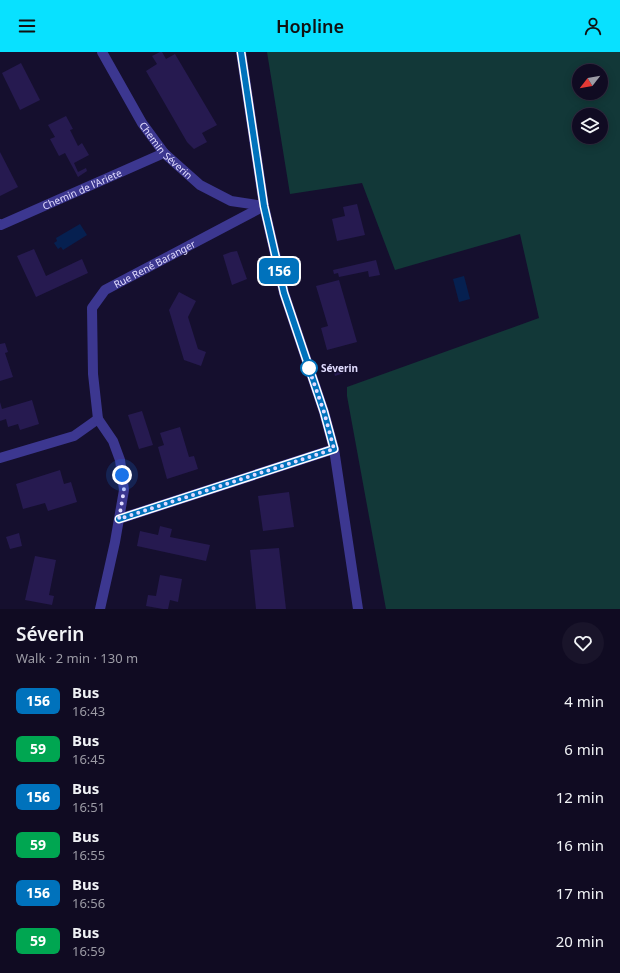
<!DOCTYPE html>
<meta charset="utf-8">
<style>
:root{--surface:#100b22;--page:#19142a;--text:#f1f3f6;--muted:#9c9ba5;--line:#302b40;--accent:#08e1ff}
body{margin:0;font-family:"Noto Sans",sans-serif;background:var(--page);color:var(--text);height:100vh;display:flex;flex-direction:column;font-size:15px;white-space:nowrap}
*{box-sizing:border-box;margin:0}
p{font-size:13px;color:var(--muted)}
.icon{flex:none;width:22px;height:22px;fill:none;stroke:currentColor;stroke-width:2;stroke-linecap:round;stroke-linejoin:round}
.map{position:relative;height:557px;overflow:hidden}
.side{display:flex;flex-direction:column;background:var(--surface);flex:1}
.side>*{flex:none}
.badge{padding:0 8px;border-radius:6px;font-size:14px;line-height:26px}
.needle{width:26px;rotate:239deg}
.fabs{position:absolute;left:572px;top:12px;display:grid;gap:8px}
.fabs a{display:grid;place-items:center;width:36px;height:36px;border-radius:50%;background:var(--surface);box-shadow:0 2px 10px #0003,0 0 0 1px var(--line);font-size:20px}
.you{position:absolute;width:20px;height:20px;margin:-10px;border:3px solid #fff;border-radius:50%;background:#1a73e8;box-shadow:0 0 0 6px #1a73e833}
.map>.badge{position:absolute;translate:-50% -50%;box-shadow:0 0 0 2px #fff}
.round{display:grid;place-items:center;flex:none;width:42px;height:42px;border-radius:21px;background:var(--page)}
.head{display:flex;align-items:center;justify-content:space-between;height:68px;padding:0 16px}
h1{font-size:19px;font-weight:600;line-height:30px}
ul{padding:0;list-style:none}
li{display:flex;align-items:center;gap:12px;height:48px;padding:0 16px}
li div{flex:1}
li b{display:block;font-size:15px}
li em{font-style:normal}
li .badge{min-width:44px;font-weight:700;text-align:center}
header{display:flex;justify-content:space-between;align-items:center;height:52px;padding:0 16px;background:var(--accent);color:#111;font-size:18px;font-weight:600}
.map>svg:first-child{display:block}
.green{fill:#123838;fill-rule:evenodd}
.water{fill:#062050}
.building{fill:#261a50}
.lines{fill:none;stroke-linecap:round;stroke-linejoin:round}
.service{stroke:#3c3790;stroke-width:10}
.minor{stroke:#3c3790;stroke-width:10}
.line-casing{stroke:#fff;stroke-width:9}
.line{stroke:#0072bc;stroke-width:6}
.walk{stroke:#e1dcff;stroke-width:4;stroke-dasharray:0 7.2}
.stop-dot{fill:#fff;stroke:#0072bc;stroke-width:2}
.labels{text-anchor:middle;stroke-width:3;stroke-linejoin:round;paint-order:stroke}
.street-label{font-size:10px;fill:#e1dcff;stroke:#150f2e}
.stop-label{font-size:10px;font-weight:bold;fill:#e1dcff;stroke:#150f2e;text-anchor:start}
</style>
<header><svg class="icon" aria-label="menu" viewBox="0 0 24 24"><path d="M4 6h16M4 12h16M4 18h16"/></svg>Hopline<svg class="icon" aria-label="person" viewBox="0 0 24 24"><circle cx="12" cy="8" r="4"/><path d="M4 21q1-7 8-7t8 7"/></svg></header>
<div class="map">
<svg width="620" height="557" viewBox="0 0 620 557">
<rect width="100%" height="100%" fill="#150f2e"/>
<path class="green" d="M 267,0 L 620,0 L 620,557 L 386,557 L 347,344 L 347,335 L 539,266 L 520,182 L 395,218 L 362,131 L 290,142 ZM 579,19 L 601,19 L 601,41 L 579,41 ZM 579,63 L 601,63 L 601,85 L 579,85 Z"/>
<g class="water">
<path d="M 80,172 L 87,183 L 63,198 L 61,195 L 58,197 L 54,191 L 57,189 L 56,186 Z"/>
<path d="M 464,224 L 470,247 L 459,250 L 453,227 Z"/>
</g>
<g class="building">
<path d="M 160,0 L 162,0 L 166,7 L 175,2 L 217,73 L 202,81 L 207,90 L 194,97 L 187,90 L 146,19 L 157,12 L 152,4 Z"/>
<path d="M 21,11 L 40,48 L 20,58 L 2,21 Z"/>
<path d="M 66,64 L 73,77 L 70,78 L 78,94 L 82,91 L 89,103 L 74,111 L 78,120 L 86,116 L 87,119 L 78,125 L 65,101 L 59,104 L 50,87 L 55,85 L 48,73 Z"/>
<path d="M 0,100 L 18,135 L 0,144 Z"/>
<path d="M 357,152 L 365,183 L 337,189 L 332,167 L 345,164 L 343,155 Z"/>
<path d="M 34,197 L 46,224 L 82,207 L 88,221 L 36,245 L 17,204 Z"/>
<path d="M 237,199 L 247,227 L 232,233 L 223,203 L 231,200 Z"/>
<path d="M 376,208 L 380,223 L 369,225 L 368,219 L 339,225 L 338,221 L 334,222 L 333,218 Z"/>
<path d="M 339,228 L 357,290 L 327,298 L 321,276 L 328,274 L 316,234 Z"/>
<path d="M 179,240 L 196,249 L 188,265 L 198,297 L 206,300 L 201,314 L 184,308 L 169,258 Z"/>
<path d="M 5,291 L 8,300 L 5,301 L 13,325 L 0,329 L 0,292 Z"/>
<path d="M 344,314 L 347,320 L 335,324 L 333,317 Z"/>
<path d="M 32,348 L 39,372 L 20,378 L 18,372 L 8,375 L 6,367 L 0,369 L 0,350 L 2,357 Z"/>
<path d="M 142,359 L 153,393 L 139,397 L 128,363 Z"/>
<path d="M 180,375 L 189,405 L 194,404 L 198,417 L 167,427 L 158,395 L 164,393 L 160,381 Z"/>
<path d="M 60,418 L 64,432 L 71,430 L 77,450 L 48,459 L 45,451 L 23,457 L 16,432 Z"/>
<path d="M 289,440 L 294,475 L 263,479 L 258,444 Z"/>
<path d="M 160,474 L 172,477 L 170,485 L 210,493 L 206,509 L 137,494 L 140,479 L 158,483 Z"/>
<path d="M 19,481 L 22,494 L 10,497 L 6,485 Z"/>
<path d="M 279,496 L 286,557 L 256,557 L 250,498 Z"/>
<path d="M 35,504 L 56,508 L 49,543 L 54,544 L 52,553 L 25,548 Z"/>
<path d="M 160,523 L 182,527 L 178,550 L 170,548 L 168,557 L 163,557 L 146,554 L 148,543 L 156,544 Z"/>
</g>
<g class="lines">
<path class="service" d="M 119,467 L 334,397"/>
<g class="minor">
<path id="s1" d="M 102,0 L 142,71 L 164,101 L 200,133 L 231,149 L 264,154"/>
<path d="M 241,0 L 264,154 L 284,241 L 324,360 L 334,397 L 358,557"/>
<path id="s2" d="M 0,172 L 1,173 L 164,101"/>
<path d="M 0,406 L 74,384 L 98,367"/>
<path id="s3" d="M 100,557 L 115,490 L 124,438 L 120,408 L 113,389 L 98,367 L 93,322 L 92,256 L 105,238 L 264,154"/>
</g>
</g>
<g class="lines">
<defs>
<path id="line" d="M 119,467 L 334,397 L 324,360 L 284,241 L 264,154 L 241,0"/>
</defs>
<use href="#line" class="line-casing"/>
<use href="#line" class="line"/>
<path class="walk" d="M 122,423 L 124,438 L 119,467 L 334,397 L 324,360 L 308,314 L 309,316"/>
</g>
<circle class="stop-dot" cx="309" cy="316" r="8"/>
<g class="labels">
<g class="street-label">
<text dy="4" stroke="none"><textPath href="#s1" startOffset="118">Chemin Séverin</textPath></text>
<text dy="4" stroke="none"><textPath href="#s2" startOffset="90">Chemin de l'Ariete</textPath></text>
<text dy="4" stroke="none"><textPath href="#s3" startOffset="388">Rue René Baranger</textPath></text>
</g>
<g class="stop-label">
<text x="321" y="320">Séverin</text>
</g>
</g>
</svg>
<div class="fabs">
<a><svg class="needle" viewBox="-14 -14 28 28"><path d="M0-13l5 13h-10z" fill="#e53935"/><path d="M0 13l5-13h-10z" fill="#9c9ba5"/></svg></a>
<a><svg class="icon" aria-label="layers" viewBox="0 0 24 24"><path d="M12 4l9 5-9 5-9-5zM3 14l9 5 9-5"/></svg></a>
</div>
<div class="you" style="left:122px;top:423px"></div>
<b class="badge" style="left:279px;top:219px;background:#0072bc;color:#fff">156</b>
</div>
<section class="side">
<div class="head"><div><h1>Séverin</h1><p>Walk · 2 min · 130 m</p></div><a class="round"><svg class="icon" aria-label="heart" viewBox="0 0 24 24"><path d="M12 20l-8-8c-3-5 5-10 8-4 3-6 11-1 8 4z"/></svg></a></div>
<ul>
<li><span class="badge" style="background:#0072bc;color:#fff">156</span><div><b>Bus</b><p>16:43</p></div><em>4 min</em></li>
<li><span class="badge" style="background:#00a651;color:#fff">59</span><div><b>Bus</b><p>16:45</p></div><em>6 min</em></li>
<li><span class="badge" style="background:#0072bc;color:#fff">156</span><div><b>Bus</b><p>16:51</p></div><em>12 min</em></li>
<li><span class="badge" style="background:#00a651;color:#fff">59</span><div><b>Bus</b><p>16:55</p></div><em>16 min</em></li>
<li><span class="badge" style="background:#0072bc;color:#fff">156</span><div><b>Bus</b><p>16:56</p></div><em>17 min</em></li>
<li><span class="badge" style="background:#00a651;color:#fff">59</span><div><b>Bus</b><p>16:59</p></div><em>20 min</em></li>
</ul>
</section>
